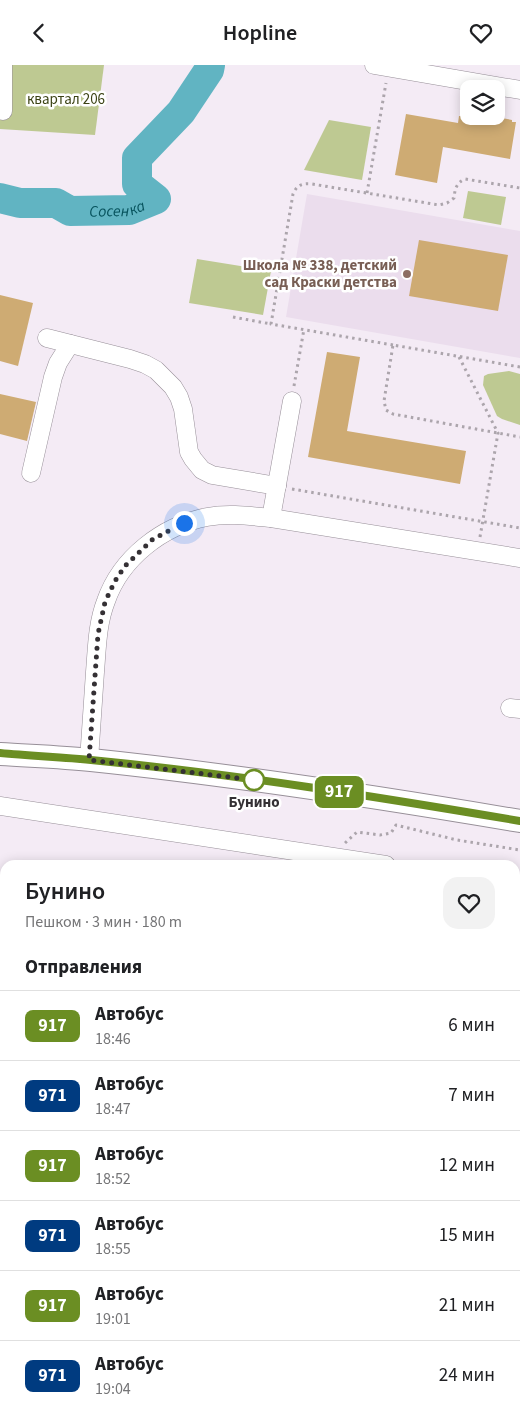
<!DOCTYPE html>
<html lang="ru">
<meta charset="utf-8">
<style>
:root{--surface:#fff;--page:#f2f2f2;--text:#202124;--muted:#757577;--line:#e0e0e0}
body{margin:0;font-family:"Source Sans 3",sans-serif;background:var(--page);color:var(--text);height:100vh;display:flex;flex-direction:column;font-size:19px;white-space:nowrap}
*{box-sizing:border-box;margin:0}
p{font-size:16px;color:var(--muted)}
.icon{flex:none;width:28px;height:28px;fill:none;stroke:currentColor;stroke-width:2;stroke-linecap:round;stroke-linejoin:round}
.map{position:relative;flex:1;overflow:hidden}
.sheet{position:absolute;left:0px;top:795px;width:520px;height:561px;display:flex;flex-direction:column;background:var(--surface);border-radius:15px 15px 0 0;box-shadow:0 2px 12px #0003}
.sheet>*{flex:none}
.badge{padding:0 10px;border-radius:8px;font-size:18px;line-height:32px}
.fabs{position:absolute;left:460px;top:15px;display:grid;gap:10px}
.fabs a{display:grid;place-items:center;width:45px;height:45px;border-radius:10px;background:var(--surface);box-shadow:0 2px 12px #0003;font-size:25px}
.you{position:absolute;width:25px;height:25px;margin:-12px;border:4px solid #fff;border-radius:50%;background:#1a73e8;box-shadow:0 0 0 8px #1a73e833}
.map>.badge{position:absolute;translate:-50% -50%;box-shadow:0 0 0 2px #fff}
h2{padding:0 25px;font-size:19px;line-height:45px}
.round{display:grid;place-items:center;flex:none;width:52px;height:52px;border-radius:15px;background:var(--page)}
.head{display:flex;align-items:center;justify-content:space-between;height:85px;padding:0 25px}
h1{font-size:24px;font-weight:600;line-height:38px}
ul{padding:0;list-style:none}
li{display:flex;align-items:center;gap:15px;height:70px;padding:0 25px;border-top:1px solid var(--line)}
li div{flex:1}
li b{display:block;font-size:19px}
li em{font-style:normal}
li .badge{min-width:55px;font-weight:700;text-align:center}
header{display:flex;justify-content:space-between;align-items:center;height:65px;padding:0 25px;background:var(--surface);font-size:22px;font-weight:600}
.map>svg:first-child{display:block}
.built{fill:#ebdded}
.green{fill:#bec992}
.water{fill:#61b4c2}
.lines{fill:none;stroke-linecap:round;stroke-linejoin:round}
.river{stroke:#61b4c2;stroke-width:30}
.building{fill:#ceab73}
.minor-casing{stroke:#978f98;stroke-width:19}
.major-casing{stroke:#978f98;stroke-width:24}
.path{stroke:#aca5ac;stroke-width:3;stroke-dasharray:2.5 4;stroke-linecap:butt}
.minor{stroke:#fff;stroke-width:18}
.major{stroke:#fff;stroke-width:22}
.line-casing{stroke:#fff;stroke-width:11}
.line{stroke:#6b8e23;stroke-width:8}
.walk{stroke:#343034;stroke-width:5;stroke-dasharray:0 9}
.education-dot{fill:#8d6e63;stroke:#fff;stroke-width:2}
.stop-dot{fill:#fff;stroke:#6b8e23;stroke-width:2.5}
.labels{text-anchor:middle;stroke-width:5;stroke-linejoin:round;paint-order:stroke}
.park-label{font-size:15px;fill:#3b4214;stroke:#fff}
.education-label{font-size:15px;font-weight:bold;fill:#785e54;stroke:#fff;text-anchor:end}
.stop-label{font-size:15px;font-weight:bold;fill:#343034;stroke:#fff}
.water-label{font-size:16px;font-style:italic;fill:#07535d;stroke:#fff}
</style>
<header><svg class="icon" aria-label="back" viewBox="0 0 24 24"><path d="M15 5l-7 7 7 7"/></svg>Hopline<svg class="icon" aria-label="heart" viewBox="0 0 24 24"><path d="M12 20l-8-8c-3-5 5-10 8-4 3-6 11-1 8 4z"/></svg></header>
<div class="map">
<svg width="520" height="1356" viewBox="0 0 520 1356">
<rect width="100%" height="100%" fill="#f4ebf5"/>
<path class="built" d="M 307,129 L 520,166 L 520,293 L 286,252 Z"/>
<g class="green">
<path d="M 0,0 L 104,0 L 95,70 L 0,64 Z"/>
<path d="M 329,55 L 371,62 L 362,115 L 304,105 Z"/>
<path d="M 468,126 L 506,132 L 501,160 L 463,153 Z"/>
<path d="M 197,194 L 271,206 L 263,250 L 189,238 Z"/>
<path d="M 509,306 L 520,309 L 520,360 L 502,354 L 497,351 L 483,320 L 484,311 L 488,309 Z"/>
</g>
<path class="water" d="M 515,1348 L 520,1348 L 520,1356 L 349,1356 L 350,1351 L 515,1351 Z"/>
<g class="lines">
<path class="river" id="s1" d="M 0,133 L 20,138 L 56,138 L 70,146 L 129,145 L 156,134 L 137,119 L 137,93 L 181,47 L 209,5 L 210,0"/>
</g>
<g class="building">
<path d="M 406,49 L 458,58 L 459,51 L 491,51 L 512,55 L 512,57 L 516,57 L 510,94 L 443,82 L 437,118 L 395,110 Z"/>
<path d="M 419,175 L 508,190 L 498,246 L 409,231 Z"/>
<path d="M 0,230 L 33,238 L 18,301 L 0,296 Z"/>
<path d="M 327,287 L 360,292 L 347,366 L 466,386 L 460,419 L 308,392 Z"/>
<path d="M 0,329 L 36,337 L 27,376 L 0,369 Z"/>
</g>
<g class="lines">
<defs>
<g id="minor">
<path d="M 3,0 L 3,46"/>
<path d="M 374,0 L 520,25"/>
<path d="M 47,273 L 130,294 L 145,299 L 156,305 L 173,322 L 179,332 L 183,344 L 189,387 L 193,394 L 202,405 L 212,410 L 277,421"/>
<path d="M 31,408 L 53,312 L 58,298 L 70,279"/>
<path d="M 271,453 L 292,336"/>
<path d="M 510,643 L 520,644"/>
<path d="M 89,695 C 91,666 93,637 95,607 C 97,584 97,559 106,536 C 121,493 162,461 207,452 C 228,448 250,451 271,453 L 520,493"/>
<path d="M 0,741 L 386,800"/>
<path d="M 515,820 L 520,820"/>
<path d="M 0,1147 L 5,1148"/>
<path d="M 515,1249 L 520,1248"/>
</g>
<path id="major" d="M 0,689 C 30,691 61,692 91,695 C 235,710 378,732 520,756"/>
</defs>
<use href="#minor" class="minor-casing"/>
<use href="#major" class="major-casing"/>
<g class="path">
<path d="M 367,128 L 386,18"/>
<path d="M 233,252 L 271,259"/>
<path d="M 393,280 L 271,259 L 293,129 C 297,120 302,118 312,119 L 439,140 L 447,138 L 454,133 C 455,124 456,118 465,114 L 520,123"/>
<path d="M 459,292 L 498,368 L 480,472"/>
<path d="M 520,302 L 393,280 L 384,336 L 386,345 L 393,349 L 520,372"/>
<path d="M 294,321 L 304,264"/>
<path d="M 292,424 L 520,463"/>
<path d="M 345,778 L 357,767 L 380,770 L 391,768 L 396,760 L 457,775 L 520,785"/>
</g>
<use href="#minor" class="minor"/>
<use href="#major" class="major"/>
</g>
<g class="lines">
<defs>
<path id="line" d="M 0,688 C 30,691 61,692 91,695 C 235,709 378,732 520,756"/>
</defs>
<use href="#line" class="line-casing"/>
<use href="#line" class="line"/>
<path class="walk" d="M 184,458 L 153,474 L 125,501 L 115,516 L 105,537 L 98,569 L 89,695 L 254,715"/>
</g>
<circle class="education-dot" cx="407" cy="209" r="5"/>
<circle class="stop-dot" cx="254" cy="715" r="10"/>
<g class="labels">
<g class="park-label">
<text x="66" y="39">квартал 206</text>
</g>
<g class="education-label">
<text x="397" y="205">Школа № 338, детский<tspan x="397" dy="17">сад Краски детства</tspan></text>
</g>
<g class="stop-label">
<text x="254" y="742">Бунино</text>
</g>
<g class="water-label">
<text dy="6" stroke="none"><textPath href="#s1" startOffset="120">Сосенка</textPath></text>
</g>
</g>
</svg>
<div class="fabs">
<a><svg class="icon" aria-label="layers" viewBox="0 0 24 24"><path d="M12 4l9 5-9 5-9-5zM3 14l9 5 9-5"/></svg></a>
</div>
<div class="you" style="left:184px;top:458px"></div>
<b class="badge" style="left:339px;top:727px;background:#6b8e23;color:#fff">917</b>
<section class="sheet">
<div class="head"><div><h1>Бунино</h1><p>Пешком · 3 мин · 180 m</p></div><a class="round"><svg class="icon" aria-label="heart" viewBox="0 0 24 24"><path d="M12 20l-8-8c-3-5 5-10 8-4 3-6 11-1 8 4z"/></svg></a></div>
<h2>Отправления</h2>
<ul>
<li><span class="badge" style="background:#6b8e23;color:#fff">917</span><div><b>Автобус</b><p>18:46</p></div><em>6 мин</em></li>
<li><span class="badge" style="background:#003b80;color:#fff">971</span><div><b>Автобус</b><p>18:47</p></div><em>7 мин</em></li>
<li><span class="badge" style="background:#6b8e23;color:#fff">917</span><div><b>Автобус</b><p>18:52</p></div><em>12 мин</em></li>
<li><span class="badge" style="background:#003b80;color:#fff">971</span><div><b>Автобус</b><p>18:55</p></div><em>15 мин</em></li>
<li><span class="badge" style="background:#6b8e23;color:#fff">917</span><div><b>Автобус</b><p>19:01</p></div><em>21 мин</em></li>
<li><span class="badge" style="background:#003b80;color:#fff">971</span><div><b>Автобус</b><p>19:04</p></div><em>24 мин</em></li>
</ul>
</section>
</div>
